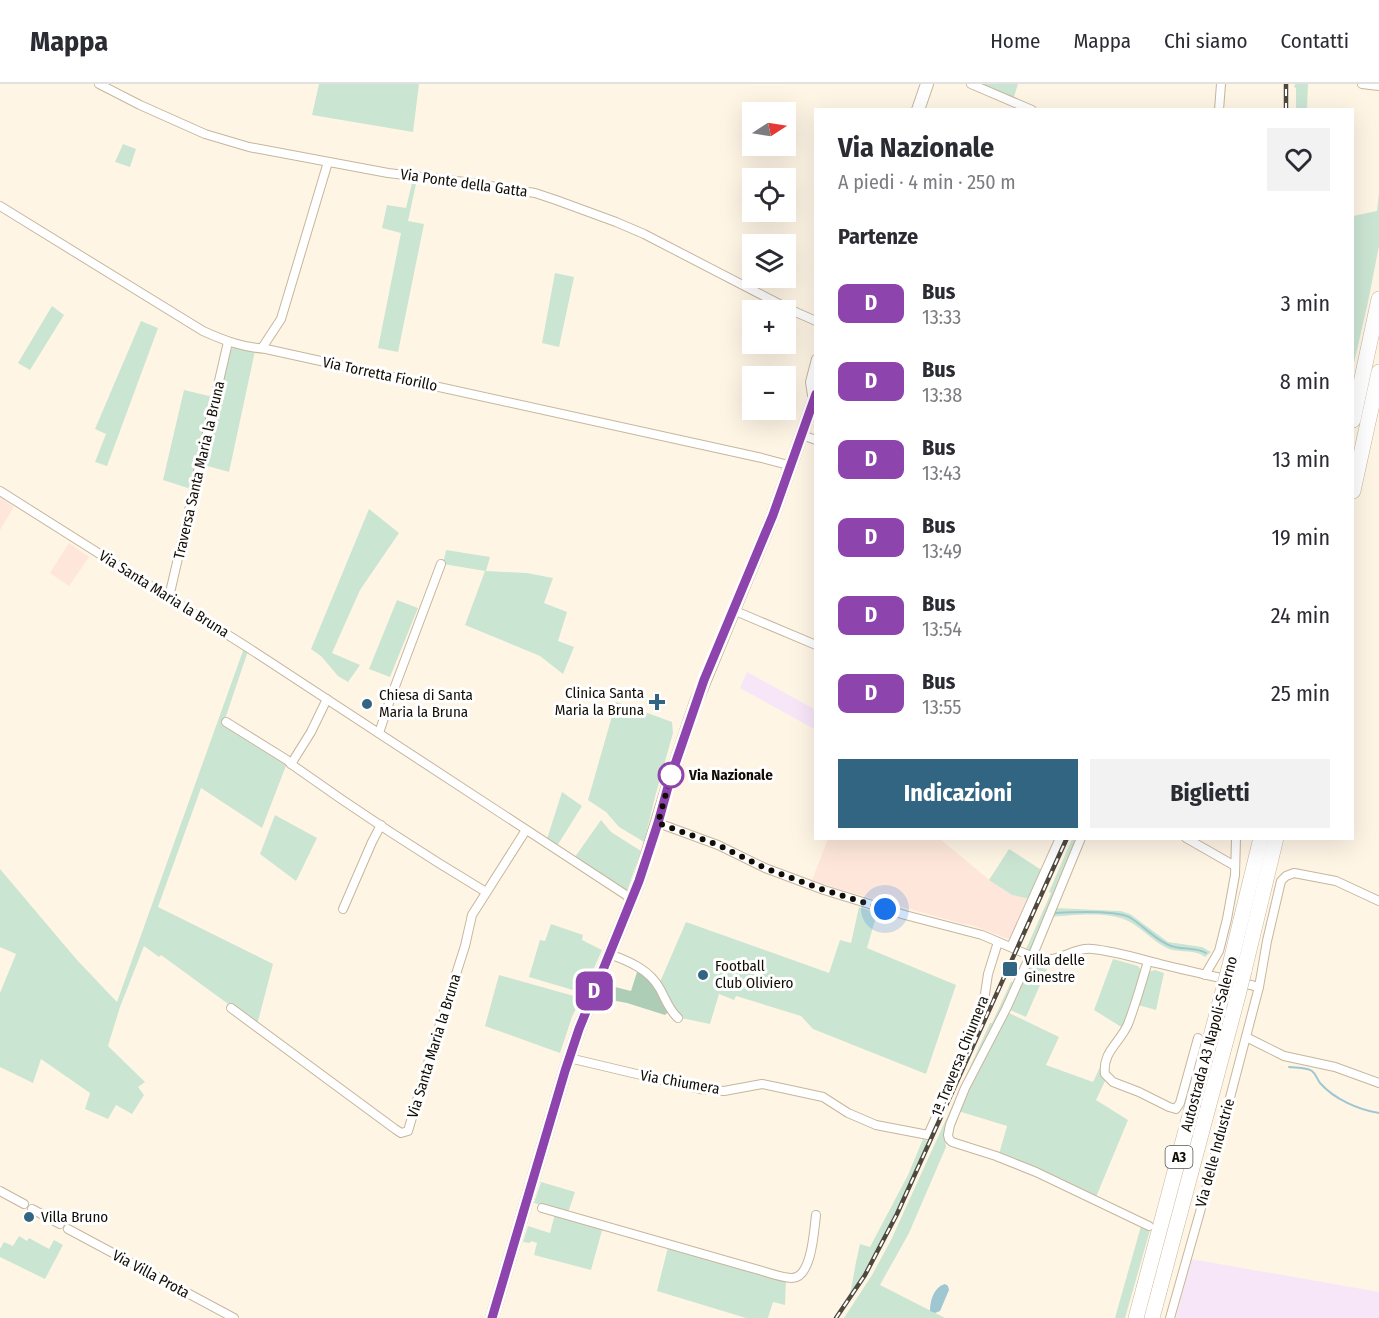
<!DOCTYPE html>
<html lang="it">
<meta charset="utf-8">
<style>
:root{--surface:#fff;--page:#f2f2f3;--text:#2b2b33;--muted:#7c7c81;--line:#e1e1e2;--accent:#326582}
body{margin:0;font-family:"Fira Sans Condensed",sans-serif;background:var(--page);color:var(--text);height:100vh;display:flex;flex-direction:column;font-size:22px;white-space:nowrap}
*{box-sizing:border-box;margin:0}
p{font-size:20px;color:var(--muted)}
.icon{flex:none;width:33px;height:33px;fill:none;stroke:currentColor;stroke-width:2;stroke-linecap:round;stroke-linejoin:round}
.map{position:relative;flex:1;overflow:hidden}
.side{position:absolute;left:814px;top:24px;width:540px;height:732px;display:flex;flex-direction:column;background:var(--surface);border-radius:0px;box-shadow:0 6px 24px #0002}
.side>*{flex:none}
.badge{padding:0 12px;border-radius:9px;font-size:21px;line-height:39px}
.needle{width:39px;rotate:78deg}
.tools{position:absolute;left:742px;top:18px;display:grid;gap:12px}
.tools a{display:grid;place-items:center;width:54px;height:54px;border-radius:0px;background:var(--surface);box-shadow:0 6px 24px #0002;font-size:30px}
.you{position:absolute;width:30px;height:30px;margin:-15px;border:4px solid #fff;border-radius:50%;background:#1a73e8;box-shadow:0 0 0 9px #1a73e833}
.map>.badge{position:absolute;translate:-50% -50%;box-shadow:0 0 0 3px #fff}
h2{padding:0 24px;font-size:22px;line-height:54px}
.round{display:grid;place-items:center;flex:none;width:63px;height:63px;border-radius:0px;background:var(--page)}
.overview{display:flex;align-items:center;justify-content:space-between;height:102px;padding:0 24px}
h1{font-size:28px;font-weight:700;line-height:45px}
.primary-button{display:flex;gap:12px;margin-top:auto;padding:12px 24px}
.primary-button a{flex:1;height:69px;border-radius:0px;background:var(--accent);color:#fff;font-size:24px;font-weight:700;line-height:69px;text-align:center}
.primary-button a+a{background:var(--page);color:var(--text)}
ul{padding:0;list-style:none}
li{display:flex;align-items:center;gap:18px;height:78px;padding:0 24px}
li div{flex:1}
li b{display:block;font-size:22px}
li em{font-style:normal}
li .badge{min-width:66px;font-weight:700;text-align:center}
header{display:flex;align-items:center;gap:36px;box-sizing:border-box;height:84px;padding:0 30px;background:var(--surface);border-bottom:2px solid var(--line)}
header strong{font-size:28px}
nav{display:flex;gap:33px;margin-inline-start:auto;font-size:21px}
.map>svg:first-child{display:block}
.industrial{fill:#f7e6f8}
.education{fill:#fee7da}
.green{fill:#cbe5d3}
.forest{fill:#aecdb7}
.water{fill:#9ec7d1}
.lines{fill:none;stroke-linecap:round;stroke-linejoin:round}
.stream{stroke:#9ec7d1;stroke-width:2}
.street-casing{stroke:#c6b69d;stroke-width:10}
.primary-casing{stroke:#c6b69d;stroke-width:14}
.highway-casing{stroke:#c6b69d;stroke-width:16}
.street{stroke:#fff;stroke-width:8}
.primary{stroke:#fff;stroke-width:12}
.highway{stroke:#fff;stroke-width:15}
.rail-casing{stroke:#4e483d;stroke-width:4.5}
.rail{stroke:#fff;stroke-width:2;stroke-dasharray:7;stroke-linecap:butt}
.highway-bridge-casing{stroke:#c6b69d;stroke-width:16;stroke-linecap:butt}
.highway-bridge{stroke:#fff;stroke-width:15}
.line-casing{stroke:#fff;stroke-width:14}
.line{stroke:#8e44ad;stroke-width:9}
.walk{stroke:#130e05;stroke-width:6;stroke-dasharray:0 10.8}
.poi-dot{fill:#326582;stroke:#fff;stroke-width:2}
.stop-dot{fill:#fff;stroke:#8e44ad;stroke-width:3}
.labels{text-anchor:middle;stroke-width:6;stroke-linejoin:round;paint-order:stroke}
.shield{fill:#fff;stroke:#5a5650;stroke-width:1.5}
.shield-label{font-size:14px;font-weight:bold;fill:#130e05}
.street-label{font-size:15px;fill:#130e05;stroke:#fff}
.poi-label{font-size:15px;fill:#130e05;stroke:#fff;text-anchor:start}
.stop-label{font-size:15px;font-weight:bold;fill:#130e05;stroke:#fff;text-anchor:start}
</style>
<header>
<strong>Mappa</strong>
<nav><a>Home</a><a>Mappa</a><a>Chi siamo</a><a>Contatti</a></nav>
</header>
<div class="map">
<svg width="1379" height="1234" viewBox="0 0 1379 1234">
<rect width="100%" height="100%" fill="#fff5e5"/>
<g class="industrial">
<path d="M 747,588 L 816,626 L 816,646 L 740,604 Z"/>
<path d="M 1191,1175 L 1379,1208 L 1379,1234 L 1176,1234 Z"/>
</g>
<g class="education">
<path d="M 1,414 L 14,423 L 0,446 L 0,416 Z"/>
<path d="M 69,459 L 89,473 L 69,502 L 50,489 Z"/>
<path d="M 828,755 L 940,755 L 987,794 L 1012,811 L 1030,815 L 1011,856 L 971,841 L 963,840 L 839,805 L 812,796 Z"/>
</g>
<g class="green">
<path d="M 319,0 L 419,0 L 413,48 L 312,31 Z"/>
<path d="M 975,0 L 1018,0 L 1013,16 Z"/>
<path d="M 1295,0 L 1308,0 L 1307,25 L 1296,25 L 1296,4 L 1294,3 Z"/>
<path d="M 123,60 L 136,65 L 130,83 L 115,78 Z"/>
<path d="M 412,99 L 416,100 L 408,137 L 424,140 L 398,268 L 378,264 L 401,149 L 382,144 L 387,121 L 406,124 Z"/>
<path d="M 1379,108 L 1379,162 L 1368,218 L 1353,283 L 1353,132 L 1377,127 Z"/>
<path d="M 555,189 L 574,193 L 559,263 L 542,259 Z"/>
<path d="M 52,222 L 64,231 L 30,286 L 18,279 Z"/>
<path d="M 141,237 L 158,244 L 107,382 L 95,378 L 106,350 L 95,345 Z"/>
<path d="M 234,262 L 255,267 L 229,388 L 204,381 L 229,269 Z"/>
<path d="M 184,306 L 213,313 L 191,405 L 163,396 Z"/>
<path d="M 369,425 L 399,449 L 360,506 L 332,569 L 360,581 L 348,598 L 338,592 L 321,572 L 311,565 Z"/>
<path d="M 446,466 L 490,473 L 486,487 L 527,489 L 553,494 L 544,519 L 567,528 L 558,557 L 574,563 L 563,590 L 540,572 L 465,541 L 485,487 L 443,480 Z"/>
<path d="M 397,516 L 418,524 L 390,593 L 369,585 Z"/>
<path d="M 244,564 L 248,567 L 224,638 L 287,679 L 262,744 L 201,704 L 158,823 L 273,880 L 257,941 L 161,871 L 159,873 L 144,862 L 120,923 L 108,962 L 145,998 L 138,1003 L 144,1011 L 132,1030 L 116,1021 L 108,1035 L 85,1025 L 90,1009 L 41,975 L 33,999 L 0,983 L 0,909 L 16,870 L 0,863 L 0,785 L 77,876 L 117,918 Z"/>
<path d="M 616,618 L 634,624 L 672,638 L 673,649 L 655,713 L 644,758 L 619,743 L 606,728 L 588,716 Z"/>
<path d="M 562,708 L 582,722 L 557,762 L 547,755 Z"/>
<path d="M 275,731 L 317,754 L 296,797 L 260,770 Z"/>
<path d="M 601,736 L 611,748 L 641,767 L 627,807 L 575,773 Z"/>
<path d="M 1072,755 L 1077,755 L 1032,867 L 1026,865 L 1051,809 L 1049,808 Z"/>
<path d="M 1009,765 L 1043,787 L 1030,815 L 1012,811 L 989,796 Z"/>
<path d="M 859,823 L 877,829 L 867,864 L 956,901 L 926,990 L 813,945 L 801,932 L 736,912 L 734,916 L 719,910 L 710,940 L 681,934 L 671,924 L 660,898 L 686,838 L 829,889 L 840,856 L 851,859 Z"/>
<path d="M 1055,824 L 1121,827 L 1130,830 L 1168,858 L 1202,863 L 1211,868 L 1205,873 C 1195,865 1181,869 1169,865 C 1155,859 1144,846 1130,838 C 1109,827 1075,831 1052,833 Z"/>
<path d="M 551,840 L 583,851 L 582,856 L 602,866 L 583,909 L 529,893 L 540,856 L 545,857 Z"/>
<path d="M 1113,875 L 1138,882 L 1142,887 L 1123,944 L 1094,926 Z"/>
<path d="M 1030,882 L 1047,885 L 1026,933 L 1008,925 Z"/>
<path d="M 1155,886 L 1164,889 L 1156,926 L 1138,921 L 1148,888 Z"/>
<path d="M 1018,888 L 1020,889 L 945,1054 L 946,1063 L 909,1149 L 880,1201 L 945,1234 L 844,1234 L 872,1191 L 891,1156 L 990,939 L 992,939 L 1011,898 L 1013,898 Z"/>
<path d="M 499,891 L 581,914 L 572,933 L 560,969 L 485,942 Z"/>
<path d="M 1007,928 L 1059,953 L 1046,981 L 1093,998 L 1101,981 L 1102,990 L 1105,997 L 1096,1016 L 1128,1036 L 1096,1113 L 999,1070 L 1007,1042 L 958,1027 Z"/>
<path d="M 923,1055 L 928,1057 C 905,1110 881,1162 850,1211 L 856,1178 L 860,1160 L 870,1163 L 908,1091 Z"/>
<path d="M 541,1098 L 575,1108 L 568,1129 L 534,1119 Z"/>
<path d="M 555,1130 L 603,1143 L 591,1186 L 534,1171 L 537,1159 L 531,1157 L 530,1159 L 523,1158 L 528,1142 L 550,1149 Z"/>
<path d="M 1141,1142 L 1150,1146 L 1125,1234 L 1115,1234 Z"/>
<path d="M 19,1152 L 27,1157 L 29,1154 L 49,1165 L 54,1156 L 63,1161 L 45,1195 L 0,1173 L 0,1165 L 4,1158 L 13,1162 Z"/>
<path d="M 668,1163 L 786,1196 L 785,1221 L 773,1218 L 768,1234 L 746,1234 L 657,1207 Z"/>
</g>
<path class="forest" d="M 638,885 L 657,904 L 668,928 L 665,931 L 627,919 L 600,914 L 607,901 L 631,907 Z"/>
<path class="water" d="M 945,1200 L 948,1202 L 949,1206 L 940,1227 L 935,1229 L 930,1227 C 930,1216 934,1203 945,1200 Z"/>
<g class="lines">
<g class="stream">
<path d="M 1055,829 C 1073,828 1113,826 1129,833 C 1143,841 1155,856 1171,862 C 1182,866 1196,863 1206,869"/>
<path d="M 1289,983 C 1296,984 1306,983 1312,987 C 1316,990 1317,995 1320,999 C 1334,1015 1359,1026 1379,1029"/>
</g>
<defs>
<g id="street">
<path d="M 99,0 L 140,21 L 205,50 L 249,63 L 388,89 L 465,98 L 535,109 L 556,116 L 616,138 L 644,150 L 791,226 L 816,237"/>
<path d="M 971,0 L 1032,26"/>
<path d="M 1362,0 L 1379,2"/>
<path d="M 1219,26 L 1221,0"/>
<path d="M 0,122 L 203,247 C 225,257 242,263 266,265 L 762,374 L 792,382"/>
<path d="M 262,264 L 281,235 L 328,78"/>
<path d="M 813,318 L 810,298 L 816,275"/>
<path d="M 802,351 L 816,356"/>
<path d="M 0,407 L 247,563 L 632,815"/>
<path d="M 169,513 L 228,258"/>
<path d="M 733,526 L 816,561"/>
<path d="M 226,638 L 287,676 L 291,680 C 354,725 419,768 486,808"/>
<path d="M 379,649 L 391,613 L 441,480"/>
<path d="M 291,680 L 311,648 L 327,615"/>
<path d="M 658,739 L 718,761 L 765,784 L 824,806 L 905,831 L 982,851 L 1038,875 C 1059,879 1073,863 1092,865 C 1114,867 1137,874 1160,880 C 1193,888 1226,895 1259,903"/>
<path d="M 1186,754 L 1235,782"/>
<path d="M 343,825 L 372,758 L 381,741"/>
<path d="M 1011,863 L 1060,754"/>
<path d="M 609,870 C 629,877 650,886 660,905 C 666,916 669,926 678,934"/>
<path d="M 1030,872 L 1006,925 L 965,1004 L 950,1041 L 948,1051 L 949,1055 L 952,1058 L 996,1072 L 1036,1088 L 1149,1142"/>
<path d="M 1032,873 L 1081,754"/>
<path d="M 1148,877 C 1142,898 1136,919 1128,940 C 1120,959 1102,968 1105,990 L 1113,998 L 1139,1008 L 1169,1023 L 1176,1025 L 1180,1019 L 1198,954"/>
<path d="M 1205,891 L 1219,867 L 1227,835 L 1235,791 L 1236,754"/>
<path d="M 231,924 L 395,1045 L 401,1049 L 408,1047 L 434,959 L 465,862 L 472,831 L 526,746"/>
<path d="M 1246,953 L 1284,972 L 1335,983 L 1379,999"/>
<path d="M 569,974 L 700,1005 L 724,1007 L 762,1000 L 786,1005 L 823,1013 L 848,1029 L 876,1041 L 928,1051 L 951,999 L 985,910 L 988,890 L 998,858"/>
<path d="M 0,1107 L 24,1120"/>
<path d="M 542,1124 L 759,1186 C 769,1189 782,1194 792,1194 C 812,1194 814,1146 816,1131"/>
<path d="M 32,1125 L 60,1140"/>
<path d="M 68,1145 L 234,1234"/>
<path d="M 1170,1234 L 1200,1128 L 1259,903 L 1267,857 L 1281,797 L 1286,792 L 1294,789 L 1336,797 L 1379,817"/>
</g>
<g id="primary">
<path d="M 918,26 L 927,0"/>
<path d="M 492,1234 L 565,987 L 579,945 L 639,797 L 671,692 L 696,618 L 773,431 L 816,310"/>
</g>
<g id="highway">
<path d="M 1353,336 L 1379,215"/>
<path d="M 1353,407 L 1379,288"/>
<path d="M 1229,885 L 1261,754"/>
<path d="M 1244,887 L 1276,754"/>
<path d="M 1136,1234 L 1222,911"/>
<path d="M 1152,1234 L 1237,915"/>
</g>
</defs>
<use href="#street" class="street-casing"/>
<use href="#primary" class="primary-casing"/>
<use href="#highway" class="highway-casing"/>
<use href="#street" class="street"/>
<use href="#primary" class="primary"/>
<use href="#highway" class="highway"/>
<defs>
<g id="rail">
<path d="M 1286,26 L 1286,0"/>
<path d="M 836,1234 L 865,1191 L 897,1130 L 1067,754"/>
</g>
</defs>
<use href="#rail" class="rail-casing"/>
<use href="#rail" class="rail"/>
<defs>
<g id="highway-bridge">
<path d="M 1222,911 L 1229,885"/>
<path d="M 1237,915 L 1244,887"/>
</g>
</defs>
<use href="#highway-bridge" class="highway-bridge-casing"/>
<use href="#highway-bridge" class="highway-bridge"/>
</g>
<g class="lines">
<defs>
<path id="line" d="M 492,1234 L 565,987 L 579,945 L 639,797 L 658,739 L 671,692 L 704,596 L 773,431 L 816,310"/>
</defs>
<use href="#line" class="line-casing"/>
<use href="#line" class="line"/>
<path class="walk" d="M 671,691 L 658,739 L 718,761 L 765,784 L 824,806 L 885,825"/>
</g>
<g class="poi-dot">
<path d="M654 609h6v6h6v6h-6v6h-6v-6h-6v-6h6z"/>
<circle cx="367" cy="620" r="6"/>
<rect x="1002" y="877" width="16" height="16" rx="3"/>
<circle cx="703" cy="891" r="6"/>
<circle cx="29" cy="1133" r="6"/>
</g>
<circle class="stop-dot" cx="671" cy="691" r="12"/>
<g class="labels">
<rect class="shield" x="1165.5" y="1062" width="27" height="22" rx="4.5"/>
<g class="shield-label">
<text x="1179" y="1078">A3</text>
</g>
<g class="street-label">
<text transform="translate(464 99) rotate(8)" y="5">Via Ponte della Gatta</text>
<text transform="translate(380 290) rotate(12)" y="5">Via Torretta Fiorillo</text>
<text transform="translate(199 386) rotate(-77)" y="5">Traversa Santa Maria la Bruna</text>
<text transform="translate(164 510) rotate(32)" y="5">Via Santa Maria la Bruna</text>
<text transform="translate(1209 960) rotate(-75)" y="5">Autostrada A3 Napoli-Salerno</text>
<text transform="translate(434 962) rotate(-73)" y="5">Via Santa Maria la Bruna</text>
<text transform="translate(960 972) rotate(-68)" y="5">1ª Traversa Chiumera</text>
<text transform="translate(680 998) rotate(10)" y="5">Via Chiumera</text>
<text transform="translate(1215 1069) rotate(-75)" y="5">Via delle Industrie</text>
<text transform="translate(151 1190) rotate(28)" y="5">Via Villa Prota</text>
</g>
<g class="poi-label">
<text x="644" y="614" text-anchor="end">Clinica Santa<tspan x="644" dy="17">Maria la Bruna</tspan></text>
<text x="379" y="616">Chiesa di Santa<tspan x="379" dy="17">Maria la Bruna</tspan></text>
<text x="1024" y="881">Villa delle<tspan x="1024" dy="17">Ginestre</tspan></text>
<text x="715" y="887">Football<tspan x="715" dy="17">Club Oliviero</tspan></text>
<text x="41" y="1138">Villa Bruno</text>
</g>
<g class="stop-label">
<text x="689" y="696">Via Nazionale</text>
</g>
</g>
</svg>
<div class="tools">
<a><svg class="needle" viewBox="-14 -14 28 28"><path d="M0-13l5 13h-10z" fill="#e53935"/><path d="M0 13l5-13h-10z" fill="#7c7c81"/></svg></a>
<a><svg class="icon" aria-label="locate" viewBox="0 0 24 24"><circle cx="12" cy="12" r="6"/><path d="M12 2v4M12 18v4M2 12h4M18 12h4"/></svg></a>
<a><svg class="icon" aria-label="layers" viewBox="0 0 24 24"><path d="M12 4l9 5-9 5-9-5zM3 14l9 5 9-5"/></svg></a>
<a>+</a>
<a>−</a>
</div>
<div class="you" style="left:885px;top:825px"></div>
<b class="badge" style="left:594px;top:907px;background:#8e44ad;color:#fff">D</b>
<section class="side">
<div class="overview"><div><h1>Via Nazionale</h1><p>A piedi · 4 min · 250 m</p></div><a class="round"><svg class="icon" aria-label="heart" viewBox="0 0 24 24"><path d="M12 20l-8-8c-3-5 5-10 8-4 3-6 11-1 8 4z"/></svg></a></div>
<h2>Partenze</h2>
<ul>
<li><span class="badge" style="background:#8e44ad;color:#fff">D</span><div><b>Bus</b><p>13:33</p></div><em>3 min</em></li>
<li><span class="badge" style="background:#8e44ad;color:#fff">D</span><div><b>Bus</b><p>13:38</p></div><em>8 min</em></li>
<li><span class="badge" style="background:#8e44ad;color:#fff">D</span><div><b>Bus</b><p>13:43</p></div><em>13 min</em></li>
<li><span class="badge" style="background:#8e44ad;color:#fff">D</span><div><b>Bus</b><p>13:49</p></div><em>19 min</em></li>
<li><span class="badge" style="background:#8e44ad;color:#fff">D</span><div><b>Bus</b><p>13:54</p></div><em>24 min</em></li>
<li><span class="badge" style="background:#8e44ad;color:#fff">D</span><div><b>Bus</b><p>13:55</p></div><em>25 min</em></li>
</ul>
<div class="primary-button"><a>Indicazioni</a><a>Biglietti</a></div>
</section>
</div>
